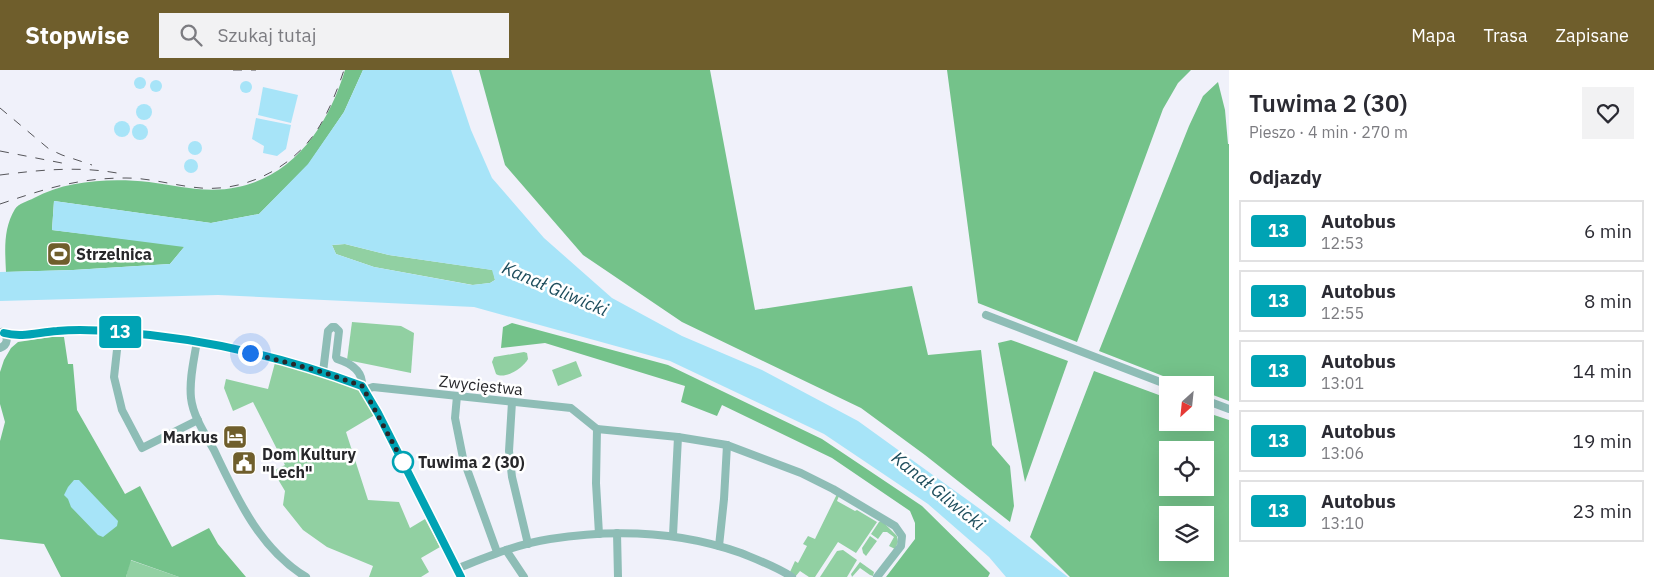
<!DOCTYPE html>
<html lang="pl">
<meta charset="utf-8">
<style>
:root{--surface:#fff;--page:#f2f2f3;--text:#2b2b33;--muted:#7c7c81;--line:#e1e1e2;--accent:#6f5e2c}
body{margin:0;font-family:"IBM Plex Sans",sans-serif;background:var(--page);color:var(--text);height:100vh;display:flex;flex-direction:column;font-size:19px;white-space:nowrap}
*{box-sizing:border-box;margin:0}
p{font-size:16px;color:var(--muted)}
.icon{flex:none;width:28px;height:28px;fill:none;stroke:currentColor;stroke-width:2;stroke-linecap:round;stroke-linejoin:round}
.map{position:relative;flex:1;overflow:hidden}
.drawer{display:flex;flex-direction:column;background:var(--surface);width:425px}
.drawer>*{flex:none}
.badge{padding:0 10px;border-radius:4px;font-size:18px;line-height:32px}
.needle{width:32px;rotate:207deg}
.fabs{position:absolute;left:1159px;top:306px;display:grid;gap:10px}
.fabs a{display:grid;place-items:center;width:55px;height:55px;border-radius:0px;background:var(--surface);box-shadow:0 5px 20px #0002;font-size:25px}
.you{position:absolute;width:25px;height:25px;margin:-12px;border:4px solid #fff;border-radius:50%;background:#1a73e8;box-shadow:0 0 0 8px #1a73e833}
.map>.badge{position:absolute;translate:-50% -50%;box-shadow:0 0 0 2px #fff}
h2{padding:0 20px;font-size:19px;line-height:45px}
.round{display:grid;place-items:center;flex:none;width:52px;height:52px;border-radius:0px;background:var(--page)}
.summary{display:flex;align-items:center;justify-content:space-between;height:85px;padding:0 20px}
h1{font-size:24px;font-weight:600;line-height:38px}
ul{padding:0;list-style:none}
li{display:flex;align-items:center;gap:15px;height:62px;margin:0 10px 8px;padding:0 10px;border:2px solid var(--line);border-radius:0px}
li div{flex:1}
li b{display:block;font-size:19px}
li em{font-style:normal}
li .badge{min-width:55px;font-weight:700;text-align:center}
header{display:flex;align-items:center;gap:30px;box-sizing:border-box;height:70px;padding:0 25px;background:var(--accent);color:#fff}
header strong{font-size:24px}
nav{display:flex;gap:28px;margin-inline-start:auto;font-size:18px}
.search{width:350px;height:45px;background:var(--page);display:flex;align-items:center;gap:12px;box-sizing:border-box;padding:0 18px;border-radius:0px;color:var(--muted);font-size:19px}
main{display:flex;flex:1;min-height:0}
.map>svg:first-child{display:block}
.green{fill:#91d0a2}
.forest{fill:#74c28a;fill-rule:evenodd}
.water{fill:#a7e4f8;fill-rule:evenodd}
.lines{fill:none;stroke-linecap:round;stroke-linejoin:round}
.minor{stroke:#8ebdb6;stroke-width:8}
.rail{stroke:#555559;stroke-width:1;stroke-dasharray:9 9;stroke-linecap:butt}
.line-casing{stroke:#fff;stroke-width:11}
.line{stroke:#00a3b4;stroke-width:8}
.walk{stroke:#27272a;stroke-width:5;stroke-dasharray:0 9}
.stop-dot{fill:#fff;stroke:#00a3b4;stroke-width:2.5}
.labels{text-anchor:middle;stroke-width:5;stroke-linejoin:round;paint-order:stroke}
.poi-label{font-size:16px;font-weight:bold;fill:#27272a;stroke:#fff;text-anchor:start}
.street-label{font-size:16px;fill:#27272a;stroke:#fff}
.stop-label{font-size:16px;font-weight:bold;fill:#27272a;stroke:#fff;text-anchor:start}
.water-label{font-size:18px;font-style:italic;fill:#1d4d5c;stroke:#fff}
</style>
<header>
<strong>Stopwise</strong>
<div class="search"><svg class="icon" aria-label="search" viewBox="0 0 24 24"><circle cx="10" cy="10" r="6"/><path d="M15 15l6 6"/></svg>Szukaj tutaj</div>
<nav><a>Mapa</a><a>Trasa</a><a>Zapisane</a></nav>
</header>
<main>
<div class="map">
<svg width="1229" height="507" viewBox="0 0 1229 507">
<rect width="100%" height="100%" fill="#f0f1fa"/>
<g class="green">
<path d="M 345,174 L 389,185 L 493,200 L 495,210 L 490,213 L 473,215 L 374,197 L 336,184 L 332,175 Z"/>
<path d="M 352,252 L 401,256 L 414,263 L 411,303 L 347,290 Z"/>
<path d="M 524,282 L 527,283 L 528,289 C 523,298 505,310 496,304 L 492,292 L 494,287 Z"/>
<path d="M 276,289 L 362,316 L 378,343 L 346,362 L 368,430 L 399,432 L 410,458 L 425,449 L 440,477 L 421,488 L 429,502 L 421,507 L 369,507 L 373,496 L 327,477 L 303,460 L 283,435 L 285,421 L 273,401 L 285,395 L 253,332 L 233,341 L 224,318 L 226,309 L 268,319 Z"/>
<path d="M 576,291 L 582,306 L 558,316 L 552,300 Z"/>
<path d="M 837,424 L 839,426 L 837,431 L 855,441 L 857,440 L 877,452 L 856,483 L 838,472 L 815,507 L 809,507 L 800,501 L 795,507 L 790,502 L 795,491 L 798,493 L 807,476 L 803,474 L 808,466 L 815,469 Z"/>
<path d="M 882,451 L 897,466 L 898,472 L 895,479 L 889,476 L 894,467 L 887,462 L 883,462 L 878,469 L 871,464 L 879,452 Z"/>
<path d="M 870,466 L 877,471 L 866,486 L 863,483 L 862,478 Z"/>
<path d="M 843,480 L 857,490 L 847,507 L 820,507 L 837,481 Z"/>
<path d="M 130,490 L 179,507 L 126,507 Z"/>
<path d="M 860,492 L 874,502 L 873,506 L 870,505 L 860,498 L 852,507 L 851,504 Z"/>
</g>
<g class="forest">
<path d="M 345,0 L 363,0 L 344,42 L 308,95 L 259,144 L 211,153 L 54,131 L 52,160 L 185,176 L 170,194 L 73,200 L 6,202 C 5,180 3,159 15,139 C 18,134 28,131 34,128 C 67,110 112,108 149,112 C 181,116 206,124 238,117 C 296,105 329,53 345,0 Z"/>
<path d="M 479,0 L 710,0 L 755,240 L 912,216 L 928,285 L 981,280 L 992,375 L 1010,396 L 1014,436 L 1010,452 L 925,385 L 861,338 L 682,252 L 583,185 L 505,95 Z"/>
<path d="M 947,0 L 1191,0 L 1178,13 L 1163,39 L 1077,272 L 978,233 Z"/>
<path d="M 1218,12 L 1225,40 L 1228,74 L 1229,74 L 1229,331 L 1205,322 L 1205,315 L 1186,315 L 1099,281 L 1189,56 L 1203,26 Z"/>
<path d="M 512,253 L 668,295 L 822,369 L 922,436 L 990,503 L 988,507 L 886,507 L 915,469 L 915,453 L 910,441 L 832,388 L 722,335 L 717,346 L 681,332 L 685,316 L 545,273 L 501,278 L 503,257 Z"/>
<path d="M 51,267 L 64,267 L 68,294 L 73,294 L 77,340 L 125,424 L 140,416 L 172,477 L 209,458 L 218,474 L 246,507 L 179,507 L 131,490 L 126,507 L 61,507 L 44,474 L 0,469 L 0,371 L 5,352 L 0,334 L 0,302 L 4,290 L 11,278 L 18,272 Z"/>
<path d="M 1011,270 L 1068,291 L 1025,412 L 998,273 Z"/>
<path d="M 1094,301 L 1167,328 L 1168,352 L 1205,352 L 1205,342 L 1229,350 L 1229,507 L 1070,507 L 1030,467 ZM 1168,380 L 1205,380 L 1205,418 L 1168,418 ZM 1168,445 L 1205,445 L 1205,482 L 1168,482 Z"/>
</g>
<g class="water">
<path d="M 363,0 L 451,0 L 471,60 L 492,108 L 544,168 L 612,228 L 682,266 L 762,300 L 858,351 L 980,439 L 1068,507 L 1006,507 L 989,487 L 928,434 L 824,364 L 670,291 L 474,237 L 218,225 L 0,231 L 0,202 L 73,200 L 170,194 L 184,177 L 52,160 L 54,131 L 211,153 L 259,144 L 308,94 L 344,42 ZM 345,174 L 389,185 L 492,200 L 495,210 L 490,213 L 472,215 L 374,197 L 336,184 L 332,175 Z"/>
<circle cx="140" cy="13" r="6"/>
<circle cx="156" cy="16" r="6"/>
<circle cx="246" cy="17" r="6"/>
<path d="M 263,17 L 298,25 L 291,53 L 258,45 Z"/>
<circle cx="144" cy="42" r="8"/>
<path d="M 256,48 L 291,55 L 286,79 L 277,86 L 263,83 L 264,76 L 252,69 Z"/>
<circle cx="122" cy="59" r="8"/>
<circle cx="140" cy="62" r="8"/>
<circle cx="195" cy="78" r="7"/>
<circle cx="191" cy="96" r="7"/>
<path d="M 74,410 L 79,410 L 118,451 L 117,456 L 103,467 L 98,465 L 71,437 L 68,429 L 64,425 L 68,417 Z"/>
</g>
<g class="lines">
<g class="minor">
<path d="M 986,245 L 1168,315"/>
<path d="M 119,262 L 114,307 L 122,340 L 142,378 L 198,350"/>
<path d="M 4,263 C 22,268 39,262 57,261 C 77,259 98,260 118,262 C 200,268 284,287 362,316 L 378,343 L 461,507"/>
<path d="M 197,271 C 194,290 189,309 191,328 C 193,346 205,364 214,380 C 237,428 259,478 306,507"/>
<path d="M 0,278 C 8,275 9,267 2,262"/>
<path d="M 323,302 L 328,261 L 332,257 L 335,257 L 339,261 L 336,287 L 337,289 C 350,293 363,301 362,316"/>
<path d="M 365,320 L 373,317 L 571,338 L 597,359 L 678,367 L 727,375 L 801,403 L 833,419 L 895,456 L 902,466 L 901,476 L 877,507"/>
<path d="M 457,326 L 455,348 L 463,388 L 497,482"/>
<path d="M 1205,330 L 1229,339"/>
<path d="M 512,332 L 509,381 L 512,407 L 528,474"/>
<path d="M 597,359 L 596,413 L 599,464"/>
<path d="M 617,463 L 618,507"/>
<path d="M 673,465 L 678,367"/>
<path d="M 719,476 L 724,429 L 727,375"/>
<path d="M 506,480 L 524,507"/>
<path d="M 456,499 C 487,487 517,474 550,469 C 614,459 679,461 741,483 C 758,490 777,497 792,507"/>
</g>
<g class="rail">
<path d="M 233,0 L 256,0"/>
<path d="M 0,38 L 49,79 L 62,85 L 92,95"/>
<path d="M 0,81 L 67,94"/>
<path d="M 0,105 C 40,100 77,96 117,103"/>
<path d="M 0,134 C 45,119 77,108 126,108 C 151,108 176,116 201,118 C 249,122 299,94 322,52 C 331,36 338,18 344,0"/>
</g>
</g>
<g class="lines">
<defs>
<path id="line" d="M 4,263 C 22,268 39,262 57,261 C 77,259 98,260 118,262 C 200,268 284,287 362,316 L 378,343 L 461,507"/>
</defs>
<use href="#line" class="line-casing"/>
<use href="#line" class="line"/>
<path class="walk" d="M 250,283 L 323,302 L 362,316 L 403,392"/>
</g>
<defs>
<symbol id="stadium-square" viewBox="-11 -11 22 22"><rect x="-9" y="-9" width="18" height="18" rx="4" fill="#6f5e2c" stroke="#fff"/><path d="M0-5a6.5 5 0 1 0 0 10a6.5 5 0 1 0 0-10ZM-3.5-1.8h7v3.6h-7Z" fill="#fff"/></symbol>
<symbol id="hotel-square" viewBox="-11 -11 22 22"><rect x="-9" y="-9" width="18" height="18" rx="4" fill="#6f5e2c" stroke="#fff"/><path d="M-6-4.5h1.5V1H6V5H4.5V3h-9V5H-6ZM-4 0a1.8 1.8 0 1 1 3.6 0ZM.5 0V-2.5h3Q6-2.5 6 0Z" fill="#fff"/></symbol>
<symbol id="civic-square" viewBox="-11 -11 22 22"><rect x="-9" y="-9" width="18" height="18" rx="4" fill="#6f5e2c" stroke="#fff"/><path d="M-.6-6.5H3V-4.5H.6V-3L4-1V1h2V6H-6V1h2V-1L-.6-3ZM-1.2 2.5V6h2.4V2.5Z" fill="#fff"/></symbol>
</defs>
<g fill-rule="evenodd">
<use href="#stadium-square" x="45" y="170" width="28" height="28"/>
<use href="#hotel-square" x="221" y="353" width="28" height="28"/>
<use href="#civic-square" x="230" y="379" width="28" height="28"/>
</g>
<circle class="stop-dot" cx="403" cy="392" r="10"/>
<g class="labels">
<g class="poi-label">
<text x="76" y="190">Strzelnica</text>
<text x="218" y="373" text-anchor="end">Markus</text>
<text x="262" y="390">Dom Kultury<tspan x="262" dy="18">"Lech"</tspan></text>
</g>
<g class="street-label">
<text transform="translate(481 315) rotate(6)" y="6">Zwycięstwa</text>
</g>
<g class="stop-label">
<text x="418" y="398">Tuwima 2 (30)</text>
</g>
<g class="water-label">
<text transform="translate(555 219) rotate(23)" y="6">Kanał Gliwicki</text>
<text transform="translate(938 421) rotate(39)" y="6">Kanał Gliwicki</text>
</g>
</g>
</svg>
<div class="fabs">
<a><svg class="needle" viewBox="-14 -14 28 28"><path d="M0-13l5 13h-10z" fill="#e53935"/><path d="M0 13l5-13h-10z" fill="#7c7c81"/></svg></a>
<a><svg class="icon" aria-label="locate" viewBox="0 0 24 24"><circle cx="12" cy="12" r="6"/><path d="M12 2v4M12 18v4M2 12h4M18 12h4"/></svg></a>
<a><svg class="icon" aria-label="layers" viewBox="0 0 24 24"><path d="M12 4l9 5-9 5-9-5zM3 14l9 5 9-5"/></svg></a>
</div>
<div class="you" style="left:250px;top:283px"></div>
<b class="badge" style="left:120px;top:262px;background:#00a3b4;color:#fff">13</b>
</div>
<section class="drawer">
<div class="summary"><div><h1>Tuwima 2 (30)</h1><p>Pieszo · 4 min · 270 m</p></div><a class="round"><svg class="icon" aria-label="heart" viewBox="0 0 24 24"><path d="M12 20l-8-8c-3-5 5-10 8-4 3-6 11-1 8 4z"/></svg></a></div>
<h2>Odjazdy</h2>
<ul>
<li><span class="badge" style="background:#00a3b4;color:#fff">13</span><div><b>Autobus</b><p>12:53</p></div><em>6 min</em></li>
<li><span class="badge" style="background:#00a3b4;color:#fff">13</span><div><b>Autobus</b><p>12:55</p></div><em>8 min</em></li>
<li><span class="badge" style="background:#00a3b4;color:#fff">13</span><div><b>Autobus</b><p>13:01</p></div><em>14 min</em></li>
<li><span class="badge" style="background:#00a3b4;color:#fff">13</span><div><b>Autobus</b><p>13:06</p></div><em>19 min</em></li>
<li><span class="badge" style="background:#00a3b4;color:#fff">13</span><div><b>Autobus</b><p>13:10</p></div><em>23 min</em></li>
</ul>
</section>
</main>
